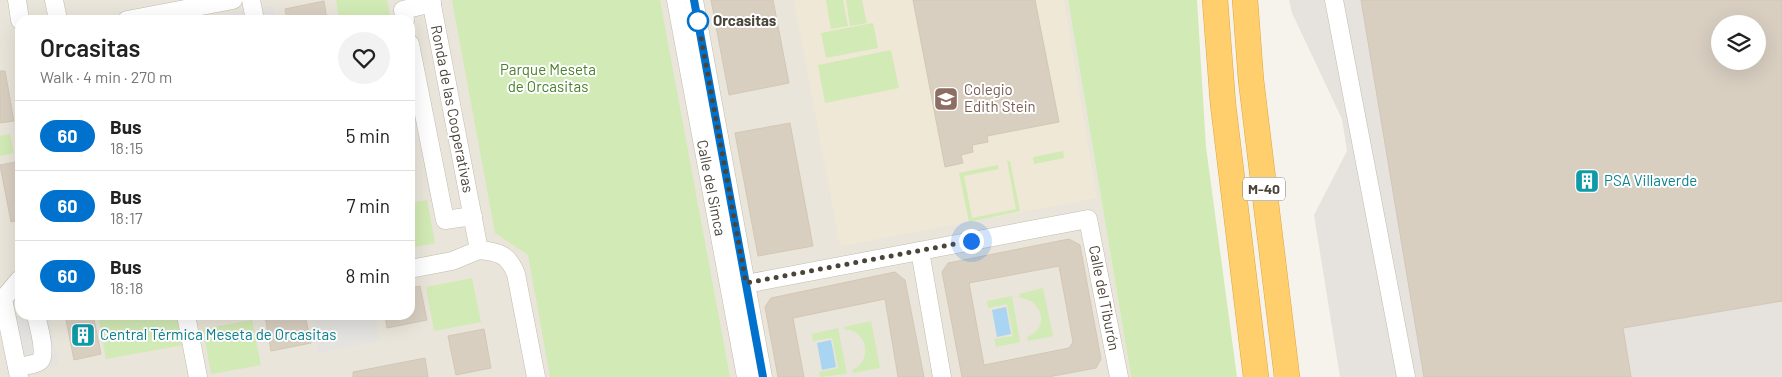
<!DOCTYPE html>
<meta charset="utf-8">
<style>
:root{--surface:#fff;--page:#f2f2f2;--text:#222;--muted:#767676;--line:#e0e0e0}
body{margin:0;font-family:Barlow,sans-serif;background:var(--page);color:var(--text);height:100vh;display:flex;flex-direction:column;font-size:19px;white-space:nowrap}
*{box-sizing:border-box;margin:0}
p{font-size:16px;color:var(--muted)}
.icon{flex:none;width:28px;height:28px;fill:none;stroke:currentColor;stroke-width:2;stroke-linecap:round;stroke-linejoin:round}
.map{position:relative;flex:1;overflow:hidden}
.panel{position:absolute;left:15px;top:15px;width:400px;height:305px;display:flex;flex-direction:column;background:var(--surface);border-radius:15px;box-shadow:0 5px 20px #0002}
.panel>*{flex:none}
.badge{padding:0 10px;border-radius:16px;font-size:18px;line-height:32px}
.fabs{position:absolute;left:1711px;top:15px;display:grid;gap:10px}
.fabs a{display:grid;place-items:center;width:55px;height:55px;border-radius:50%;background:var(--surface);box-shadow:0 5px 20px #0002;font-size:25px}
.you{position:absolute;width:25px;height:25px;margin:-12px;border:4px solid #fff;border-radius:50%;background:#1a73e8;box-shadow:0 0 0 8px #1a73e833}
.map>.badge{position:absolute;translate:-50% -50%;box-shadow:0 0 0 2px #fff}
.round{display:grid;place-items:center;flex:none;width:52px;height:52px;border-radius:26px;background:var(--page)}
.overview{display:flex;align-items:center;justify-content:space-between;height:85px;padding:0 25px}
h1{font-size:24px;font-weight:600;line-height:38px}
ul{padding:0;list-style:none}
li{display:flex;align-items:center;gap:15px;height:70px;padding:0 25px;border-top:1px solid var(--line)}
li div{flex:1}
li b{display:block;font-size:19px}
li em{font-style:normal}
li .badge{min-width:55px;font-weight:700;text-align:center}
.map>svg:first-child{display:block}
.residential{fill:#eae5da;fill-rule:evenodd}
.industrial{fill:#e6e2dd;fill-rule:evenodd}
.education{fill:#efe8d6}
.green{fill:#d2eab5}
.parking{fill:#e5e3e0}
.water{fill:#a9d4f2}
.building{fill:#d8cfc1;stroke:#d3c7b4;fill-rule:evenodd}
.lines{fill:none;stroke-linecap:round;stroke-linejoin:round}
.minor-casing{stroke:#c2bbae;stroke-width:19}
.highway-casing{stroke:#e0a43c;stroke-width:26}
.minor{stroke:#fff;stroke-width:18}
.highway{stroke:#ffcf6e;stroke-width:25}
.line-casing{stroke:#fff;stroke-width:11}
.line{stroke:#0072ce;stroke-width:8}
.walk{stroke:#4b4439;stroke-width:5;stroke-dasharray:0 9}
.stop-dot{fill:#fff;stroke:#0072ce;stroke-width:2.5}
.labels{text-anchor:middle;stroke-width:4;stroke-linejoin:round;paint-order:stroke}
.shield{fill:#fff;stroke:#817c74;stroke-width:1}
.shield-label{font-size:14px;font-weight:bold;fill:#4b4439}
.stop-label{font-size:15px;font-weight:bold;fill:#4b4439;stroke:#fff;text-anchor:start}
.park-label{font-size:15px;fill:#4a7f2a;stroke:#fff}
.education-label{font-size:15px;fill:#785e54;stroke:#fff;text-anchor:start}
.street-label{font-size:15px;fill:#4b4439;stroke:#fff}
.culture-label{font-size:15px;fill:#0d838f;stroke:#fff;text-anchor:start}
</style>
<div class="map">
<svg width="1782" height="377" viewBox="0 0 1782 377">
<rect width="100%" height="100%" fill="#f6f3ec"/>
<path class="residential" d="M 0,0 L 1068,0 L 1131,377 L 0,377 ZM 20,20 L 410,20 L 410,315 L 20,315 Z"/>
<path class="industrial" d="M 1289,0 L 1782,0 L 1782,377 L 1340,377 L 1314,215 L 1347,151 L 1342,119 L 1292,13 ZM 1720,24 L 1758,24 L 1758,61 L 1720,61 Z"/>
<path class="education" d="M 794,0 L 1064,0 L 1097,198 L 840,246 Z"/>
<g class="green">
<path d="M 336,0 L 387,0 L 391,20 L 339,20 Z"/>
<path d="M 452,0 L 660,0 L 730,377 L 550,377 L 528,255 L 495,233 Z"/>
<path d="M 826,0 L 843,0 L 848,26 L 831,29 Z"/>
<path d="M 846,0 L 862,0 L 867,23 L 850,26 Z"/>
<path d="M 1068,0 L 1197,0 L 1206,147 L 1237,377 L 1131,377 Z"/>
<path d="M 873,23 L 878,48 L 826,58 L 821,33 Z"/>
<path d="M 891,50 L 899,88 L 825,103 L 818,65 Z"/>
<path d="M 10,134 L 14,153 L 0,156 L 0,136 Z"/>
<path d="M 1063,151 L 1064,158 L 1034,164 L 1033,157 Z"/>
<path d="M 1007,161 L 1010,161 L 1020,211 L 969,222 L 959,173 L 998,165 L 999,169 L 964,176 L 972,218 L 1016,209 Z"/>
<path d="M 427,200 L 435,243 L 410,248 L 410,203 Z"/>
<path d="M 472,278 L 481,322 L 434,331 L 426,287 Z"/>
<path d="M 1043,288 L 1053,336 L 1028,341 L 1027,337 C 1050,329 1043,299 1020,298 L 1019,294 Z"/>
<path d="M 1012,296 L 1020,342 L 996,347 L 994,339 L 1013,336 L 1007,304 L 988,308 L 987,301 Z"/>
<path d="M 98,315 L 179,315 L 184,345 L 106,359 Z"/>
<path d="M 252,320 L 261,365 L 211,374 L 203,329 Z"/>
<path d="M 871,321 L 880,368 L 853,373 L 852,370 C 873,362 868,329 845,330 L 844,327 Z"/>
<path d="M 838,328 L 847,374 L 820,377 L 819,372 L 838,368 L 832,338 L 813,341 L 812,334 Z"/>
</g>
<g class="parking">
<path d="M 273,5 L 276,20 L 227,20 L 226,14 Z"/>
<path d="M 410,104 L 418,144 L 410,146 Z"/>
<path d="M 16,315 L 49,315 L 59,365 L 27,371 Z"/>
<path d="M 311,315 L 375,315 L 380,341 L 318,353 Z"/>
</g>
<g class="water">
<path d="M 1006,307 L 1011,334 L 997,337 L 992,310 Z"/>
<path d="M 831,340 L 836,367 L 822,370 L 817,343 Z"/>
</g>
<g class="building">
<path d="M 711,0 L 773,0 L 789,83 L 729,95 Z"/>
<path d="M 913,0 L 1035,0 L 1059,122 L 987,136 L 988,142 L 972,145 L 973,152 L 961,155 L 963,163 L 945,167 Z"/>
<path d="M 1361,0 L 1782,0 L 1782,301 L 1623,328 L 1631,377 L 1424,377 ZM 1720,24 L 1758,24 L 1758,61 L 1720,61 Z"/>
<path d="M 324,1 L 327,20 L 287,20 L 285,9 Z"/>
<path d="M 0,71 L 5,71 L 14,121 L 0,123 Z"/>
<path d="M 790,123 L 813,246 L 758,256 L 735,133 Z"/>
<path d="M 20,161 L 20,220 L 11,222 L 0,165 Z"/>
<path d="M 1069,239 L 1080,245 L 1101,359 L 1096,368 L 1048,377 L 962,377 L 942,272 L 948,263 ZM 1059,266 L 1073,342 L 1069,348 L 984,365 L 969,283 Z"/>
<path d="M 895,272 L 905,280 L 924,377 L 898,377 L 885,299 L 793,318 L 804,377 L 778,377 L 765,307 L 771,298 Z"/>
<path d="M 420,286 L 427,320 L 387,328 L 385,315 L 410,315 L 410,288 Z"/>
<path d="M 65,315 L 93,315 L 101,354 L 74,360 Z"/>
<path d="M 273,315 L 305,315 L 311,343 L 271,351 L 265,316 Z"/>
<path d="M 484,329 L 491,368 L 456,375 L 448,336 Z"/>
<path d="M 425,358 L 428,377 L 353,377 L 353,372 Z"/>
</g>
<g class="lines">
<defs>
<g id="minor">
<path d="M 17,0 L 20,20"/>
<path d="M 54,0 L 58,20"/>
<path d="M 251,0 L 255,20"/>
<path d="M 431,0 L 479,250 C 499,252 508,254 516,274 L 536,377"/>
<path d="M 676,0 L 746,377"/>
<path d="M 694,0 L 763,377"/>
<path d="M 1334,0 L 1406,377"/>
<path d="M 127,20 L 233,0"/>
<path d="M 405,20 L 403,10 L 432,3"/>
<path d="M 410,44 L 445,220 L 473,216"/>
<path d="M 920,251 L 942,377"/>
<path d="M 410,269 L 452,261 L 479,250"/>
<path d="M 730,287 L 1088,219 L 1119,377"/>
<path d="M 186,315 L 198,377"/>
<path d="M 17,367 C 24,366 34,365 40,361 C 47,355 38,324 36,315"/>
<path d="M 19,377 L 3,299 L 20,279"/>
</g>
<g id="highway">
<path d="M 1215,0 L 1223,104 L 1256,377"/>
<path d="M 1245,0 L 1251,80 L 1287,377"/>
</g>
</defs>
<use href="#minor" class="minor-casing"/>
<use href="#highway" class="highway-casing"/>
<use href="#minor" class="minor"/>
<use href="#highway" class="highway"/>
</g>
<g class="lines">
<defs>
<path id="line" d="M 694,0 L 763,377"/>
</defs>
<use href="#line" class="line-casing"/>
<use href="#line" class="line"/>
<path class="walk" d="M 698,21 L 746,283 L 971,241"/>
</g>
<defs>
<symbol id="school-square" viewBox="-11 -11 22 22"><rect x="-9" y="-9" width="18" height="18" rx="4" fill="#8d6e63" stroke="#fff"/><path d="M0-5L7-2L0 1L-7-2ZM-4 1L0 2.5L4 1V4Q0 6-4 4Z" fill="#fff"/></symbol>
<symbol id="building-square" viewBox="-11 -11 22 22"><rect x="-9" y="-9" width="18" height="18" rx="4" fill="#0f9aa8" stroke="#fff"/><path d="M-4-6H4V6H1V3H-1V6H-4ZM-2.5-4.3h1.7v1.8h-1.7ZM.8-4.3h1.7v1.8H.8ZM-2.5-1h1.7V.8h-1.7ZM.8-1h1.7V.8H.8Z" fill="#fff"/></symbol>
</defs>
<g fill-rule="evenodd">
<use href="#school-square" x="932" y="85" width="28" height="28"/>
<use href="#building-square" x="1573" y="167" width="28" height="28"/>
<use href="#building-square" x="69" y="321" width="28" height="28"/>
</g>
<circle class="stop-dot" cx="698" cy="21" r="10"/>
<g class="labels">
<rect class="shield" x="1243" y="177.5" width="42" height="23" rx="4"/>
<g class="shield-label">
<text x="1264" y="194">M-40</text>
</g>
<g class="stop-label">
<text x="713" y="26">Orcasitas</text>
</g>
<g class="park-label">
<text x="548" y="75">Parque Meseta<tspan x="548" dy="17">de Orcasitas</tspan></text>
</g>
<g class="education-label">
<text x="964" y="95">Colegio<tspan x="964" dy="17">Edith Stein</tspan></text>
</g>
<g class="street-label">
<text transform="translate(452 109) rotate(79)" y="5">Ronda de las Cooperativas</text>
<text transform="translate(711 188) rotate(79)" y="5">Calle del Simca</text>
<text transform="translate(1104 298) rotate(79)" y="5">Calle del Tiburón</text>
</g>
<g class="culture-label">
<text x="1604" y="186">PSA Villaverde</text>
<text x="100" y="340">Central Térmica Meseta de Orcasitas</text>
</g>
</g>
</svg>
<div class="fabs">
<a><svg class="icon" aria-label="layers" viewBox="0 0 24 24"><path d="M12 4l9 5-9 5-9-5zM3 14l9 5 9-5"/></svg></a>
</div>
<div class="you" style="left:971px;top:241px"></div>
<section class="panel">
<div class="overview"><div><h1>Orcasitas</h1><p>Walk · 4 min · 270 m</p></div><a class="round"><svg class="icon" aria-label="heart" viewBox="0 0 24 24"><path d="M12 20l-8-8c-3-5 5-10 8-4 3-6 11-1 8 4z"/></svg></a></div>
<ul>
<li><span class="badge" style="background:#0072ce;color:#fff">60</span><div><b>Bus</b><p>18:15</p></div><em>5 min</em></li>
<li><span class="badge" style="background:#0072ce;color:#fff">60</span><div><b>Bus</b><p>18:17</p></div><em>7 min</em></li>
<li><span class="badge" style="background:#0072ce;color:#fff">60</span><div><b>Bus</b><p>18:18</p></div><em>8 min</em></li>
</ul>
</section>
</div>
